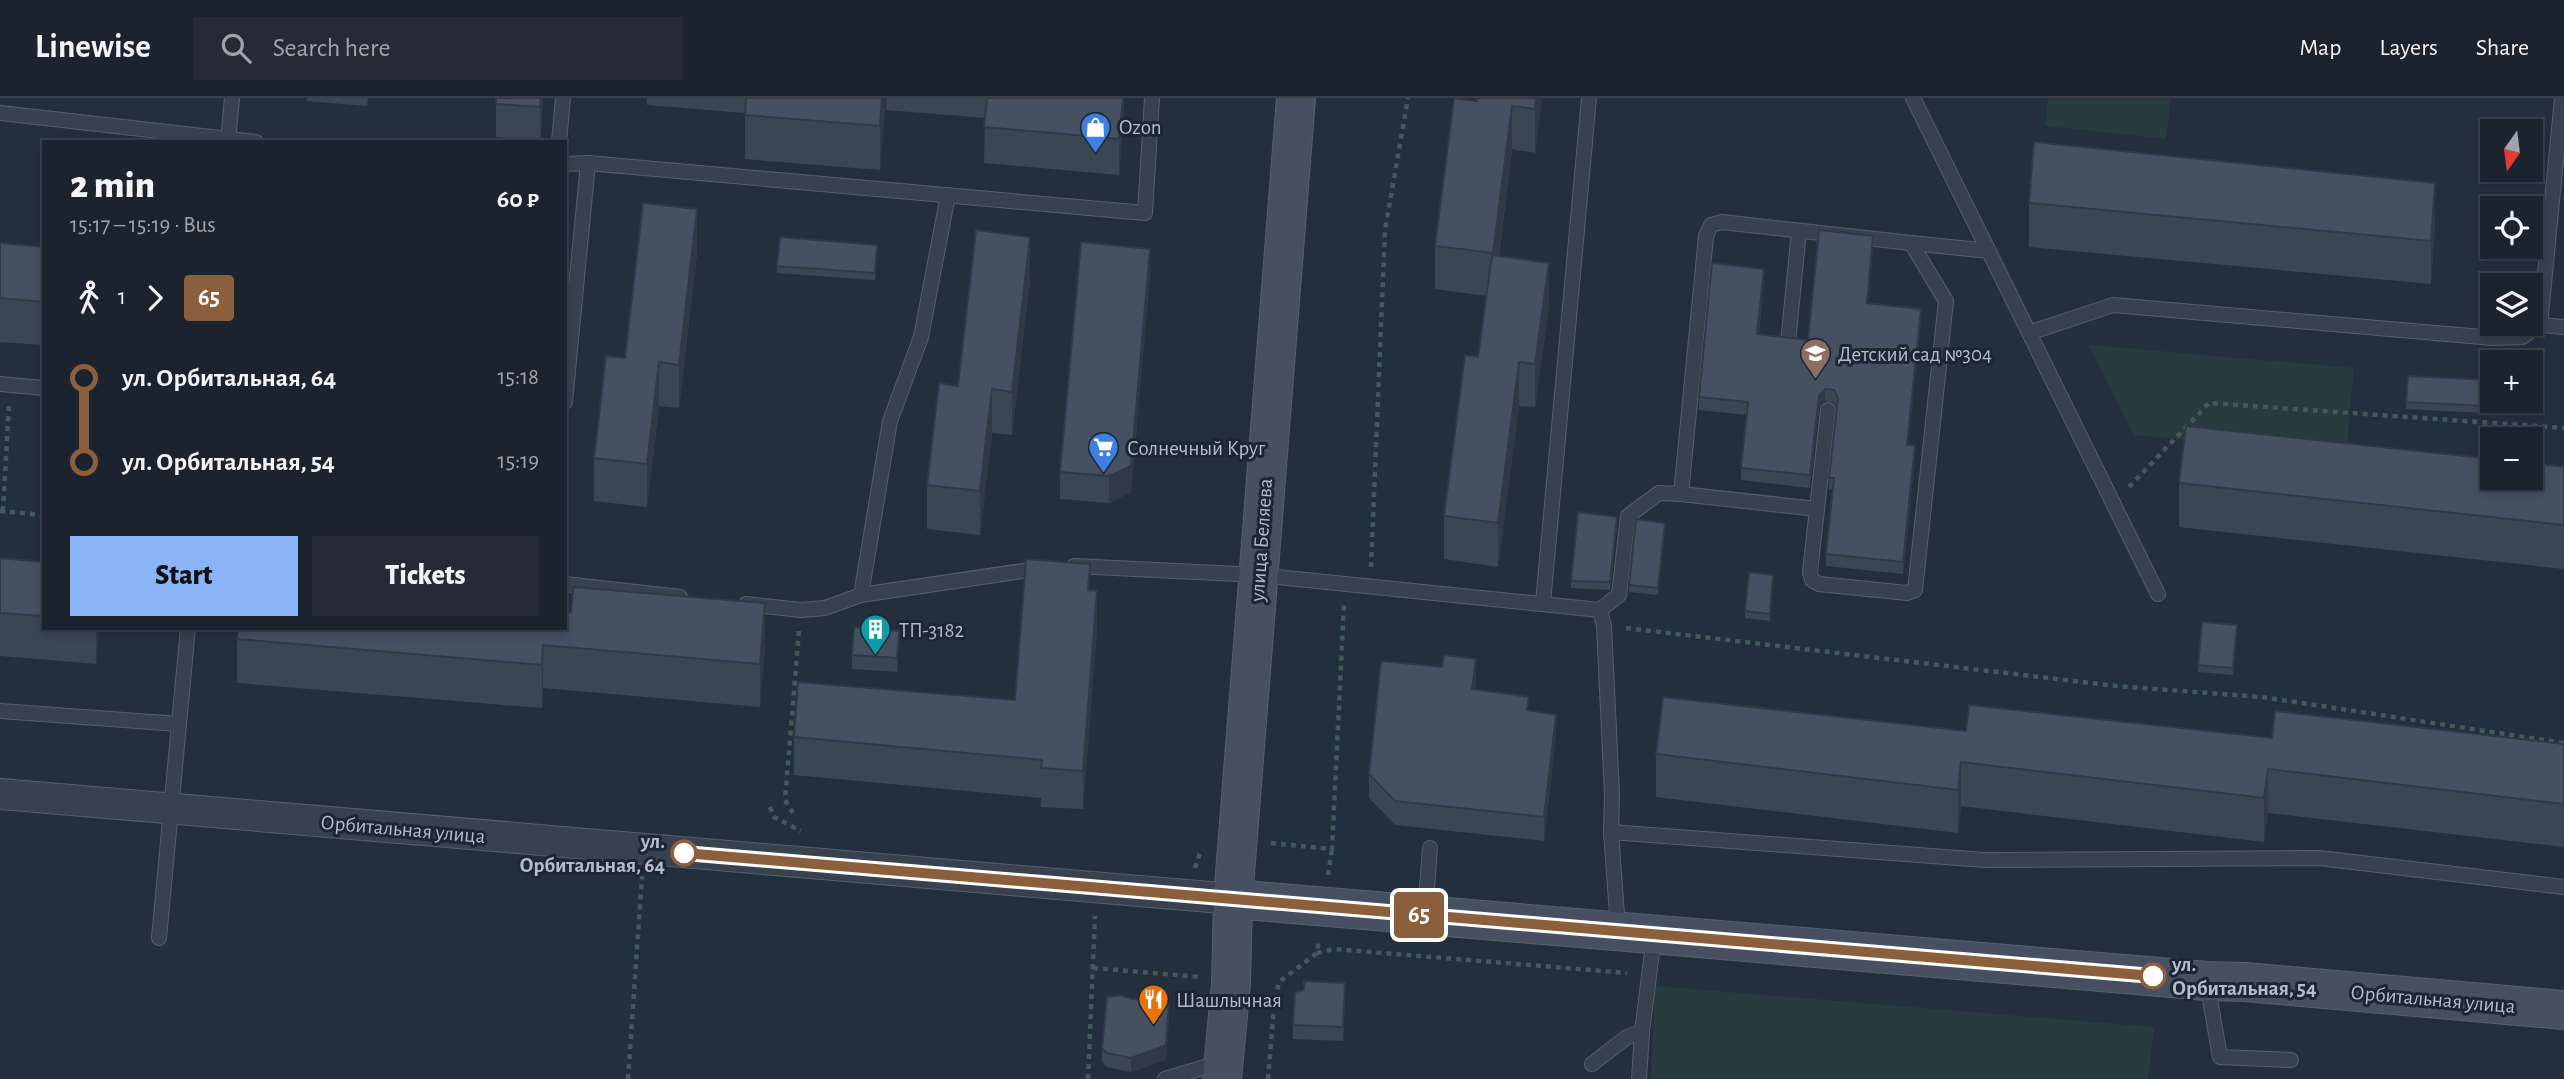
<!DOCTYPE html>
<meta charset="utf-8">
<style>
:root{--surface:#1b232e;--page:#242b36;--text:#f1f3f6;--muted:#a0a4aa;--line:#39404a;--accent:#8ab4f8}
body{margin:0;font-family:"Alegreya Sans",sans-serif;background:var(--page);color:var(--text);height:100vh;display:flex;flex-direction:column;font-size:26px;white-space:nowrap}
*{box-sizing:border-box;margin:0}
p{font-size:23px;color:var(--muted)}
.icon{flex:none;width:38px;height:38px;fill:none;stroke:currentColor;stroke-width:2;stroke-linecap:round;stroke-linejoin:round}
.map{position:relative;flex:1;overflow:hidden}
.side{position:absolute;left:42px;top:42px;width:525px;height:490px;display:flex;flex-direction:column;background:var(--surface);border-radius:0px;box-shadow:0 4px 10px #0003,0 0 0 2px var(--line)}
.side>*{flex:none}
.badge{padding:0 14px;border-radius:5px;font-size:24px;line-height:46px}
.needle{width:46px;rotate:194deg}
.buttons{position:absolute;left:2480px;top:21px;display:grid;gap:14px}
.buttons a{display:grid;place-items:center;width:63px;height:63px;border-radius:0px;background:var(--surface);box-shadow:0 4px 10px #0003,0 0 0 2px var(--line);font-size:35px}
.map>.badge{position:absolute;translate:-50% -50%;box-shadow:0 0 0 4px #fff}
.legs{display:flex;align-items:center;gap:10px;height:77px;padding:0 28px;font-size:23px}
.legs p{margin-inline-start:auto}
.headline{display:flex;align-items:center;justify-content:space-between;height:119px;padding:0 28px}
h1{font-size:38px;font-weight:800;line-height:52px}
.button{display:flex;gap:14px;margin-top:auto;padding:14px 28px}
.button a{flex:1;height:80px;border-radius:0px;background:var(--accent);color:#111;font-size:28px;font-weight:800;line-height:80px;text-align:center}
.button a+a{background:var(--page);color:var(--text)}
ul{padding:0 28px;list-style:none}
li{display:flex;align-items:center;gap:24px;height:84px;font-size:26px}
li i{display:grid;place-items:center;width:10px;height:100%;margin:0 9px;background:currentColor}
li i::after{content:'';width:18px;height:18px;margin:-9px;border:5px solid;border-radius:50%;background:var(--surface)}
li p{margin-inline-start:auto}
li:first-child i{background:linear-gradient(#0000 50%,currentColor 0)}
li:last-child i{background:linear-gradient(currentColor 50%,#0000 0)}
header{display:flex;align-items:center;gap:42px;box-sizing:border-box;height:98px;padding:0 35px;background:var(--surface);border-bottom:2px solid var(--line)}
header strong{font-size:33px}
nav{display:flex;gap:38px;margin-inline-start:auto;font-size:24px}
.search{width:490px;height:63px;background:var(--page);display:flex;align-items:center;gap:18px;box-sizing:border-box;padding:0 24px;border-radius:0px;color:var(--muted);font-size:26px}
.map>svg:first-child{display:block}
.green{fill:#263c3f}
.lines{fill:none;stroke-linecap:round;stroke-linejoin:round}
.lane-casing{stroke:#565f6c;stroke-width:16}
.street-casing{stroke:#565f6c;stroke-width:32}
.secondary-casing{stroke:#565f6c;stroke-width:40}
.path{stroke:#44595c;stroke-width:4.5;stroke-dasharray:5 5;stroke-linecap:butt}
.lane{stroke:#38414e;stroke-width:14}
.street{stroke:#38414e;stroke-width:30}
.secondary{stroke:#465061;stroke-width:38}
.wall{fill:#3b4654}
.shaded-wall{fill:#303945}
.building{fill:#455162;stroke:#303945;stroke-width:2}
.line-1-casing{stroke:#fff;stroke-width:16}
.line-1{stroke:#8b5e3c;stroke-width:10}
.stop-1-dot{fill:#fff;stroke:#8b5e3c;stroke-width:3.5}
.labels{text-anchor:middle;stroke-width:6;stroke-linejoin:round;paint-order:stroke}
.poi-label{font-size:21px;fill:#b4bcc9;stroke:#1d2633;text-anchor:start}
.street-label{font-size:21px;fill:#b4bcc9;stroke:#1d2633}
.stop-label{font-size:21px;font-weight:bold;fill:#b4bcc9;stroke:#1d2633;text-anchor:end}
</style>
<header>
<strong>Linewise</strong>
<div class="search"><svg class="icon" aria-label="search" viewBox="0 0 24 24"><circle cx="10" cy="10" r="6"/><path d="M15 15l6 6"/></svg>Search here</div>
<nav><a>Map</a><a>Layers</a><a>Share</a></nav>
</header>
<div class="map">
<svg width="2564" height="981" viewBox="0 0 2564 981">
<rect width="100%" height="100%" fill="#242f3e"/>
<g class="green">
<path d="M 2048,0 L 2171,0 L 2166,41 L 2045,28 Z"/>
<path d="M 2089,247 L 2354,270 L 2346,356 L 2134,337 Z"/>
<path d="M 1655,888 L 2154,929 L 2148,981 L 1651,981 Z"/>
</g>
<g class="lines">
<defs>
<g id="lane">
<path d="M 1913,0 L 2158,496"/>
<path d="M 2562,0 L 2540,227 L 2564,229"/>
<path d="M 0,15 L 256,44"/>
<path d="M 228,44 L 232,0"/>
<path d="M 559,44 L 563,0"/>
<path d="M 565,66 L 588,65 L 1145,115 L 1152,0"/>
<path d="M 1722,124 L 1911,145 L 1946,203 L 1915,492 L 1907,495 L 1819,486 L 1812,482 L 1810,474 L 1817,411 L 1681,396 L 1706,138 L 1711,127 Z"/>
<path d="M 1911,145 L 1989,153"/>
<path d="M 2029,235 L 2113,207 L 2493,240 L 2522,239 L 2540,227"/>
<path d="M 1788,244 L 1799,133"/>
<path d="M 0,286 L 44,290"/>
<path d="M 565,304 L 588,65"/>
<path d="M 1817,411 L 1828,312"/>
<path d="M 1074,468 L 1258,477 L 1600,512 L 1604,528 L 1612,696 L 1611,734"/>
<path d="M 565,486 L 680,499"/>
<path d="M 861,497 L 890,323 L 921,239 L 948,97"/>
<path d="M 1543,505 L 1589,0"/>
<path d="M 746,506 L 801,512 L 825,510 L 861,497 L 1043,470"/>
<path d="M 1600,512 L 1619,497 L 1628,418 L 1659,395 L 1681,396"/>
<path d="M 0,613 L 179,626"/>
<path d="M 1425,816 L 1430,750"/>
<path d="M 1618,830 L 1611,734 L 1985,762 L 2319,760 L 2564,789"/>
<path d="M 159,840 L 188,530"/>
<path d="M 2207,884 L 2220,959 L 2291,962"/>
<path d="M 1592,966 L 1627,939 L 1642,934 L 1654,838"/>
<path d="M 1165,981 L 1222,964"/>
<path d="M 1639,981 L 1642,934"/>
</g>
<path id="street" d="M 0,696 L 1233,801"/>
<g id="secondary">
<path d="M 1233,801 L 2207,883 L 2245,884 L 2564,912"/>
<path d="M 1222,981 L 1231,885 L 1233,801 L 1296,0"/>
</g>
</defs>
<use href="#lane" class="lane-casing"/>
<use href="#street" class="street-casing"/>
<use href="#secondary" class="secondary-casing"/>
<g class="path">
<path d="M 2129,389 L 2209,305 L 2564,330"/>
<path d="M 0,413 L 44,417"/>
<path d="M 3,413 L 9,306"/>
<path d="M 1371,469 L 1385,132 L 1408,0"/>
<path d="M 1626,530 L 2116,588 L 2262,599 L 2564,645"/>
<path d="M 770,709 L 774,719 L 801,733"/>
<path d="M 793,715 L 785,702 L 799,533"/>
<path d="M 1271,745 L 1332,751 L 1344,506"/>
<path d="M 1195,770 L 1201,752"/>
<path d="M 1328,777 L 1332,751"/>
<path d="M 1317,855 L 1334,851 L 1627,875"/>
<path d="M 1093,870 L 1200,879"/>
<path d="M 628,981 L 642,778"/>
<path d="M 1088,981 L 1095,818"/>
<path d="M 1268,981 L 1274,908 L 1279,884 L 1317,855 L 1319,841"/>
</g>
<use href="#lane" class="lane"/>
<use href="#street" class="street"/>
<use href="#secondary" class="secondary"/>
</g>
<g class="wall">
<path d="M 307,0 L 368,0 L 367,8 L 307,3 Z"/>
<path d="M 543,0 L 540,43 L 496,39 L 496,6 Z"/>
<path d="M 647,0 L 885,0 L 880,72 L 745,61 L 745,15 L 647,7 Z"/>
<path d="M 886,0 L 1124,0 L 1124,16 L 1119,77 L 984,65 L 985,20 L 886,12 Z"/>
<path d="M 1477,0 L 1542,0 L 1535,55 L 1512,51 L 1499,158 L 1549,208 L 1535,309 L 1519,308 L 1498,469 L 1444,461 L 1444,418 L 1478,259 L 1487,198 L 1435,191 L 1435,148 Z"/>
<path d="M 2029,105 L 2435,128 L 2431,186 L 2029,149 Z"/>
<path d="M 0,145 L 44,149 L 44,247 L 0,244 Z"/>
<path d="M 1873,150 L 1868,205 L 1921,223 L 1908,347 L 1915,360 L 1903,476 L 1826,468 L 1826,456 L 1833,392 L 1829,392 L 1829,380 L 1837,310 L 1834,305 L 1825,303 L 1819,310 L 1810,390 L 1741,382 L 1741,370 L 1747,317 L 1699,312 L 1699,299 L 1764,183 L 1759,236 L 1808,242 Z"/>
<path d="M 877,154 L 875,182 L 777,175 L 777,168 Z"/>
<path d="M 697,155 L 679,310 L 659,308 L 647,409 L 594,403 L 594,360 L 625,260 Z"/>
<path d="M 1150,177 L 1131,394 L 1109,405 L 1060,401 L 1060,374 Z"/>
<path d="M 1030,182 L 1012,337 L 992,335 L 980,437 L 927,431 L 927,387 L 958,288 Z"/>
<path d="M 2504,303 L 2503,316 L 2406,311 L 2406,304 Z"/>
<path d="M 2564,369 L 2564,471 L 2179,429 L 2179,385 Z"/>
<path d="M 1617,426 L 1610,492 L 1571,490 L 1571,483 Z"/>
<path d="M 1665,432 L 1658,497 L 1629,494 L 1629,487 Z"/>
<path d="M 0,460 L 44,464 L 44,530 L 99,530 L 96,566 L 0,558 Z"/>
<path d="M 1773,484 L 1770,523 L 1745,520 L 1745,513 Z"/>
<path d="M 1090,492 L 1097,531 L 1083,711 L 1041,709 L 1041,700 L 794,677 L 794,639 L 1015,602 Z"/>
<path d="M 2237,534 L 2233,577 L 2198,574 L 2198,567 Z"/>
<path d="M 237,541 L 765,549 L 760,609 L 543,590 L 542,610 L 237,585 Z"/>
<path d="M 899,547 L 897,574 L 852,571 L 852,557 Z"/>
<path d="M 1476,585 L 1475,591 L 1529,613 L 1556,640 L 1544,743 L 1395,727 L 1369,700 L 1369,676 Z"/>
<path d="M 1966,633 L 2272,640 L 2564,646 L 2564,749 L 2268,715 L 2264,744 L 1961,708 L 1958,735 L 1656,699 L 1656,656 Z"/>
<path d="M 1345,899 L 1343,943 L 1293,941 L 1293,927 Z"/>
<path d="M 1169,918 L 1166,962 L 1131,974 L 1107,969 L 1102,964 L 1102,950 Z"/>
</g>
<g class="shaded-wall">
<path d="M 541,0 L 543,0 L 540,43 L 540,9 Z"/>
<path d="M 882,0 L 885,0 L 885,12 L 880,72 L 880,28 Z"/>
<path d="M 1123,0 L 1124,0 L 1124,16 L 1119,77 L 1119,41 Z"/>
<path d="M 1536,0 L 1542,0 L 1535,55 L 1535,11 Z"/>
<path d="M 1512,8 L 1512,51 L 1493,199 L 1493,155 Z"/>
<path d="M 2435,85 L 2435,128 L 2431,186 L 2431,143 Z"/>
<path d="M 697,111 L 697,155 L 679,310 L 679,267 Z"/>
<path d="M 1873,138 L 1873,150 L 1867,217 L 1867,205 Z"/>
<path d="M 1030,139 L 1030,182 L 1012,337 L 1012,294 Z"/>
<path d="M 1150,151 L 1150,177 L 1131,394 L 1109,405 L 1109,378 Z"/>
<path d="M 1549,165 L 1549,208 L 1535,309 L 1535,266 Z"/>
<path d="M 1764,171 L 1764,183 L 1757,249 L 1757,236 Z"/>
<path d="M 1921,211 L 1921,223 L 1907,359 L 1907,347 Z"/>
<path d="M 659,264 L 659,308 L 647,409 L 647,366 Z"/>
<path d="M 1519,264 L 1519,308 L 1498,469 L 1498,425 Z"/>
<path d="M 992,291 L 992,335 L 980,437 L 980,393 Z"/>
<path d="M 1825,291 L 1825,303 L 1819,310 L 1810,390 L 1810,377 L 1819,298 Z"/>
<path d="M 1915,347 L 1915,360 L 1903,476 L 1903,464 Z"/>
<path d="M 1617,419 L 1617,426 L 1610,492 L 1610,484 Z"/>
<path d="M 1665,425 L 1665,432 L 1658,497 L 1658,490 Z"/>
<path d="M 1097,493 L 1097,531 L 1083,711 L 1083,673 Z"/>
<path d="M 765,505 L 765,549 L 760,609 L 760,566 Z"/>
<path d="M 96,530 L 99,530 L 96,566 Z"/>
<path d="M 899,533 L 899,547 L 897,574 L 897,560 Z"/>
<path d="M 543,547 L 543,590 L 542,610 L 542,567 Z"/>
<path d="M 1476,561 L 1476,585 L 1472,615 L 1472,591 Z"/>
<path d="M 1556,617 L 1556,640 L 1544,743 L 1544,719 Z"/>
<path d="M 1961,664 L 1961,708 L 1958,735 L 1958,692 Z"/>
<path d="M 2268,671 L 2268,715 L 2264,744 L 2264,700 Z"/>
<path d="M 1169,904 L 1169,918 L 1166,962 L 1131,974 L 1131,960 Z"/>
</g>
<g class="building">
<path d="M 496,0 L 541,0 L 540,9 L 496,6 Z"/>
<path d="M 746,0 L 882,0 L 880,28 L 745,17 Z"/>
<path d="M 987,0 L 1123,0 L 1119,41 L 984,29 Z"/>
<path d="M 1454,0 L 1477,3 L 1477,0 L 1536,0 L 1535,11 L 1512,8 L 1493,155 L 1435,148 Z"/>
<path d="M 2034,44 L 2435,85 L 2431,143 L 2029,105 Z"/>
<path d="M 643,105 L 697,111 L 679,267 L 659,264 L 647,366 L 594,360 L 606,258 L 625,260 Z"/>
<path d="M 976,132 L 1030,139 L 1012,294 L 992,291 L 980,393 L 927,387 L 939,285 L 958,288 Z"/>
<path d="M 1819,132 L 1873,138 L 1867,205 L 1921,211 L 1907,347 L 1915,347 L 1903,464 L 1826,456 L 1834,380 L 1829,380 L 1838,301 L 1834,292 L 1825,291 L 1819,298 L 1810,377 L 1741,370 L 1748,304 L 1699,299 L 1712,165 L 1764,171 L 1757,236 L 1808,242 Z"/>
<path d="M 780,139 L 877,147 L 875,175 L 777,168 Z"/>
<path d="M 1081,144 L 1150,151 L 1131,368 L 1109,378 L 1060,374 Z"/>
<path d="M 0,145 L 44,149 L 44,204 L 0,200 Z"/>
<path d="M 1492,157 L 1549,165 L 1535,266 L 1519,264 L 1498,425 L 1444,418 L 1465,257 L 1478,259 Z"/>
<path d="M 2408,278 L 2492,282 L 2492,303 L 2503,303 L 2503,309 L 2406,304 Z"/>
<path d="M 2186,328 L 2492,361 L 2492,380 L 2530,380 L 2530,365 L 2564,369 L 2564,427 L 2179,385 Z"/>
<path d="M 1578,414 L 1617,419 L 1610,484 L 1571,483 Z"/>
<path d="M 1636,421 L 1665,425 L 1658,490 L 1629,487 Z"/>
<path d="M 0,460 L 44,464 L 44,518 L 0,515 Z"/>
<path d="M 1026,461 L 1090,466 L 1088,492 L 1097,493 L 1083,673 L 1041,670 L 1042,662 L 794,639 L 798,584 L 1015,602 Z"/>
<path d="M 1749,474 L 1773,477 L 1770,516 L 1745,513 Z"/>
<path d="M 573,489 L 765,505 L 760,566 L 543,547 L 542,567 L 237,541 L 238,530 L 565,530 L 565,514 L 571,514 Z"/>
<path d="M 2202,524 L 2237,527 L 2233,570 L 2198,567 Z"/>
<path d="M 854,529 L 899,533 L 897,560 L 852,557 Z"/>
<path d="M 1444,557 L 1476,561 L 1472,591 L 1529,599 L 1527,612 L 1556,617 L 1544,719 L 1395,703 L 1369,676 L 1381,563 L 1442,569 Z"/>
<path d="M 1663,599 L 1966,633 L 1969,607 L 2272,640 L 2275,613 L 2564,646 L 2564,706 L 2268,671 L 2264,700 L 1961,664 L 1958,692 L 1656,656 Z"/>
<path d="M 1304,883 L 1345,885 L 1343,929 L 1293,927 L 1295,894 L 1304,892 Z"/>
<path d="M 1121,897 L 1132,901 L 1169,904 L 1166,947 L 1131,960 L 1107,955 L 1102,950 L 1107,899 Z"/>
</g>
<g class="lines">
<defs>
<path id="line-1" d="M 684,755 L 2153,878"/>
</defs>
<use href="#line-1" class="line-1-casing"/>
<use href="#line-1" class="line-1"/>
</g>
<defs>
<symbol id="shop-pin" viewBox="-11 -11 22 30"><path d="M0 17L-7.5 6A9.5 9.5 0 1 1 7.5 6Z" fill="#3f7fe0" stroke="#1d2633"/><path d="M-5-2.5h2.3a2.7 3.5 0 0 1 5.4 0H5L5.5 6h-11ZM-1.5-2.5h3a1.5 2.3 0 0 0-3 0Z" fill="#fff"/></symbol>
<symbol id="school-pin" viewBox="-11 -11 22 30"><path d="M0 17L-7.5 6A9.5 9.5 0 1 1 7.5 6Z" fill="#8d6e63" stroke="#1d2633"/><path d="M0-5L7-2L0 1L-7-2ZM-4 1L0 2.5L4 1V4Q0 6-4 4Z" fill="#fff"/></symbol>
<symbol id="supermarket-pin" viewBox="-11 -11 22 30"><path d="M0 17L-7.5 6A9.5 9.5 0 1 1 7.5 6Z" fill="#3f7fe0" stroke="#1d2633"/><path d="M-6-5.5h2.5l.6 2H6L4.5 2H-2.5L-4.4-4H-6ZM-1.5 3.2a1.3 1.3 0 1 0 .1 0ZM3 3.2a1.3 1.3 0 1 0 .1 0Z" fill="#fff"/></symbol>
<symbol id="building-pin" viewBox="-11 -11 22 30"><path d="M0 17L-7.5 6A9.5 9.5 0 1 1 7.5 6Z" fill="#0f9aa8" stroke="#1d2633"/><path d="M-4-6H4V6H1V3H-1V6H-4ZM-2.5-4.3h1.7v1.8h-1.7ZM.8-4.3h1.7v1.8H.8ZM-2.5-1h1.7V.8h-1.7ZM.8-1h1.7V.8H.8Z" fill="#fff"/></symbol>
<symbol id="restaurant-pin" viewBox="-11 -11 22 30"><path d="M0 17L-7.5 6A9.5 9.5 0 1 1 7.5 6Z" fill="#e8710a" stroke="#1d2633"/><path d="M-5-6h1v4h1v-4h1v4h1v-4h1v5L-1.5 .5V6h-2V.5L-5-1ZM5-6V6H3V1.5H1.5Q1.5-4 5-6Z" fill="#fff"/></symbol>
</defs>
<g fill-rule="evenodd">
<use href="#shop-pin" x="1078" y="12" width="35" height="47"/>
<use href="#school-pin" x="1798" y="238" width="35" height="47"/>
<use href="#supermarket-pin" x="1086" y="332" width="35" height="47"/>
<use href="#building-pin" x="858" y="514" width="35" height="47"/>
<use href="#restaurant-pin" x="1136" y="884" width="35" height="47"/>
</g>
<g class="stop-1-dot">
<circle cx="684" cy="755" r="12"/>
<circle cx="2153" cy="878" r="12"/>
</g>
<g class="labels">
<g class="poi-label">
<text x="1119" y="36">Ozon</text>
<text x="1838" y="263">Детский сад №304</text>
<text x="1127" y="357">Солнечный Круг</text>
<text x="899" y="539">ТП-3182</text>
<text x="1176" y="909">Шашлычная</text>
</g>
<g class="street-label">
<text transform="translate(1261 442) rotate(-86)" y="7">улица Беляева</text>
<text transform="translate(403 731) rotate(5)" y="7">Орбитальная улица</text>
<text transform="translate(2433 901) rotate(5)" y="7">Орбитальная улица</text>
</g>
<g class="stop-label">
<text x="665" y="750">ул.<tspan x="665" dy="24">Орбитальная, 64</tspan></text>
<text x="2172" y="873" text-anchor="start">ул.<tspan x="2172" dy="24">Орбитальная, 54</tspan></text>
</g>
</g>
</svg>
<div class="buttons">
<a><svg class="needle" viewBox="-14 -14 28 28"><path d="M0-13l5 13h-10z" fill="#e53935"/><path d="M0 13l5-13h-10z" fill="#a0a4aa"/></svg></a>
<a><svg class="icon" aria-label="locate" viewBox="0 0 24 24"><circle cx="12" cy="12" r="6"/><path d="M12 2v4M12 18v4M2 12h4M18 12h4"/></svg></a>
<a><svg class="icon" aria-label="layers" viewBox="0 0 24 24"><path d="M12 4l9 5-9 5-9-5zM3 14l9 5 9-5"/></svg></a>
<a>+</a>
<a>−</a>
</div>
<b class="badge" style="left:1419px;top:817px;background:#8b5e3c;color:#fff">65</b>
<section class="side">
<div class="headline"><div><h1>2 min</h1><p>15:17 – 15:19 · Bus</p></div><b>60 ₽</b></div>
<div class="legs"><svg class="icon" aria-label="walk" viewBox="0 0 24 24"><circle cx="13" cy="4" r="2"/><path d="M13 8l-2 6 4 7M11 14l-3 7M7 12l3-4h3l4 4"/></svg>1<svg class="icon" aria-label="forward" viewBox="0 0 24 24"><path d="M9 5l7 7-7 7"/></svg><b class="badge" style="background:#8b5e3c;color:#fff">65</b></div>
<ul>
<li><i style="color:#8b5e3c"></i><b>ул. Орбитальная, 64</b><p>15:18</p></li>
<li><i style="color:#8b5e3c"></i><b>ул. Орбитальная, 54</b><p>15:19</p></li>
</ul>
<div class="button"><a>Start</a><a>Tickets</a></div>
</section>
</div>
